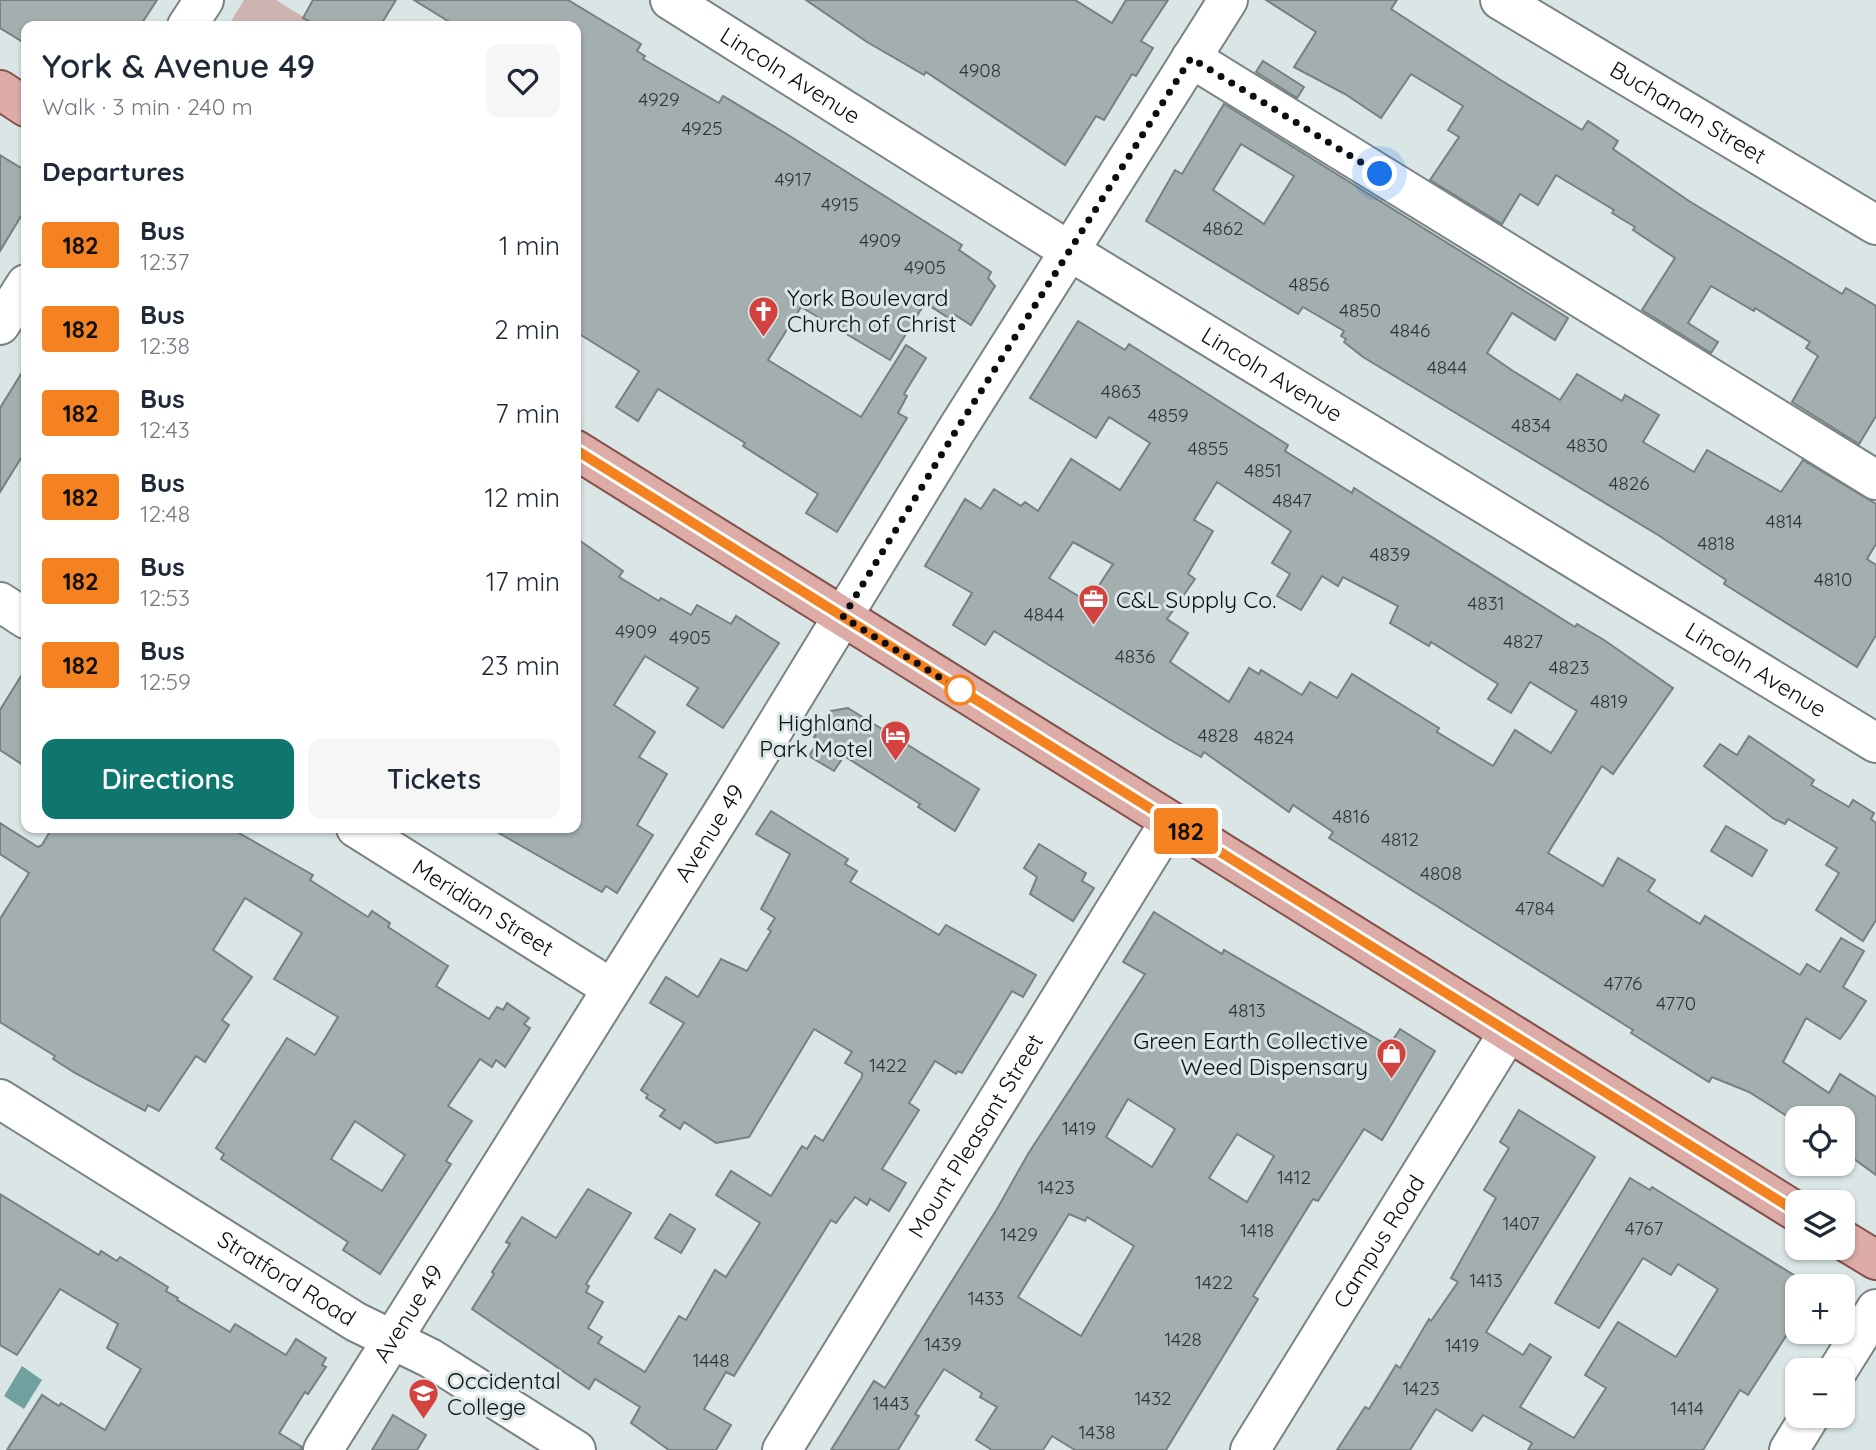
<!DOCTYPE html>
<meta charset="utf-8">
<style>
:root{--surface:#fff;--page:#f6f6f7;--text:#1f2937;--muted:#747a83;--accent:#0f766e}
body{margin:0;font-family:Quicksand,sans-serif;background:var(--page);color:var(--text);height:100vh;display:flex;flex-direction:column;font-size:26px;white-space:nowrap}
*{box-sizing:border-box;margin:0}
p{font-size:23px;color:var(--muted)}
.icon{flex:none;width:38px;height:38px;fill:none;stroke:currentColor;stroke-width:2;stroke-linecap:round;stroke-linejoin:round}
.map{position:relative;flex:1;overflow:hidden}
.sheet{position:absolute;left:21px;top:21px;width:560px;height:812px;display:flex;flex-direction:column;background:var(--surface);border-radius:14px;box-shadow:0 2px 5px #0004}
.sheet>*{flex:none}
.badge{padding:0 14px;border-radius:5px;font-size:24px;line-height:46px}
.controls{position:absolute;left:1785px;top:1106px;display:grid;gap:14px}
.controls a{display:grid;place-items:center;width:70px;height:70px;border-radius:14px;background:var(--surface);box-shadow:0 2px 5px #0004;font-size:35px}
.you{position:absolute;width:35px;height:35px;margin:-18px;border:5px solid #fff;border-radius:50%;background:#1a73e8;box-shadow:0 0 0 10px #1a73e833}
.map>.badge{position:absolute;translate:-50% -50%;box-shadow:0 0 0 4px #fff}
h2{padding:0 21px;font-size:26px;line-height:63px}
.round{display:grid;place-items:center;flex:none;width:74px;height:74px;border-radius:14px;background:var(--page)}
.head{display:flex;align-items:center;justify-content:space-between;height:119px;padding:0 21px}
h1{font-size:33px;font-weight:600;line-height:52px}
.primary-button{display:flex;gap:14px;margin-top:auto;padding:14px 21px}
.primary-button a{flex:1;height:80px;border-radius:14px;background:var(--accent);color:#fff;font-size:28px;font-weight:600;line-height:80px;text-align:center}
.primary-button a+a{background:var(--page);color:var(--text)}
ul{padding:0;list-style:none}
li{display:flex;align-items:center;gap:21px;height:84px;padding:0 21px}
li div{flex:1}
li b{display:block;font-size:26px}
li em{font-style:normal}
li .badge{min-width:77px;font-weight:700;text-align:center}
.map>svg:first-child{display:block}
.green{fill:#ceb4b1}
.water{fill:#71a0a1}
.building{fill:#a3aeae;stroke:#768080;stroke-width:2;fill-rule:evenodd}
.lines{fill:none;stroke-linecap:round;stroke-linejoin:round}
.minor-casing{stroke:#798383;stroke-width:42}
.major-casing{stroke:#84504c;stroke-width:42}
.minor{stroke:#fff;stroke-width:38}
.major{stroke:#ddaca7;stroke-width:38}
.line-casing{stroke:#fff;stroke-width:16}
.line{stroke:#f58220;stroke-width:10}
.walk{stroke:#0a0e0e;stroke-width:7;stroke-dasharray:0 12.6}
.stop-dot{fill:#fff;stroke:#f58220;stroke-width:3.5}
.labels{text-anchor:middle;stroke-width:6;stroke-linejoin:round;paint-order:stroke}
.number-label{font-size:19px;fill:#303636}
.street-label{font-size:23px;fill:#0a0e0e;stroke:#dae6e6}
.poi-label{font-size:23px;fill:#0a0e0e;stroke:#dae6e6;text-anchor:start}
</style>
<div class="map">
<svg width="1876" height="1450" viewBox="0 0 1876 1450">
<rect width="100%" height="100%" fill="#dae6e6"/>
<path class="green" d="M 244,0 L 276,0 L 318,26 L 228,26 Z"/>
<path class="water" d="M 22,1366 L 42,1380 L 24,1409 L 4,1396 Z"/>
<g class="building">
<path d="M 0,0 L 157,0 L 140,26 L 26,26 L 26,44 L 0,28 Z"/>
<path d="M 313,0 L 396,0 L 380,26 L 318,26 L 303,18 Z"/>
<path d="M 414,0 L 568,0 L 641,44 L 637,51 L 645,56 L 643,59 L 719,103 L 723,96 L 785,133 L 962,245 L 959,250 L 991,272 L 988,278 L 995,286 L 971,325 L 955,315 L 952,320 L 925,303 L 890,360 L 801,307 L 768,360 L 861,417 L 906,345 L 926,358 L 904,394 L 907,396 L 898,413 L 907,418 L 837,532 L 806,513 L 818,494 L 743,446 L 745,443 L 658,389 L 638,421 L 616,407 L 639,371 L 576,332 L 576,26 L 456,26 Z"/>
<path d="M 806,0 L 1075,0 L 1112,23 L 1126,0 L 1168,0 L 1141,41 L 1153,48 L 1136,76 L 1132,74 L 1104,120 L 1096,116 L 1065,165 L 926,72 L 924,75 L 867,42 Z"/>
<path d="M 1266,0 L 1397,0 L 1391,9 L 1499,79 L 1582,130 L 1588,121 L 1618,141 L 1613,149 L 1689,201 L 1842,294 L 1846,288 L 1876,306 L 1876,416 L 1859,444 L 1792,402 L 1818,356 L 1806,348 L 1810,342 L 1755,308 L 1754,311 L 1711,286 L 1688,323 L 1718,342 L 1711,353 L 1642,310 L 1675,258 L 1633,230 L 1635,227 L 1612,213 L 1614,210 L 1556,175 L 1538,205 L 1520,194 L 1502,224 L 1430,180 L 1459,137 L 1448,130 L 1463,106 L 1411,74 L 1381,118 L 1345,94 L 1294,67 L 1316,32 Z"/>
<path d="M 1263,61 L 1304,87 L 1297,98 L 1256,72 Z"/>
<path d="M 1224,104 L 1568,318 L 1555,340 L 1512,313 L 1487,353 L 1513,371 L 1560,400 L 1577,374 L 1622,401 L 1625,395 L 1659,415 L 1643,442 L 1694,472 L 1707,450 L 1781,492 L 1803,460 L 1876,504 L 1876,544 L 1867,559 L 1876,565 L 1876,635 L 1857,667 L 1724,584 L 1726,580 L 1658,535 L 1363,357 L 1344,342 L 1346,339 L 1341,336 L 1344,331 L 1303,307 L 1298,314 L 1146,221 L 1175,170 L 1182,174 ZM 1241,144 L 1294,176 L 1264,224 L 1213,190 Z"/>
<path d="M 0,155 L 26,171 L 26,208 L 0,251 Z"/>
<path d="M 1078,321 L 1125,350 L 1129,344 L 1288,445 L 1285,451 L 1352,493 L 1354,488 L 1376,502 L 1575,627 L 1577,624 L 1604,640 L 1673,688 L 1613,774 L 1602,766 L 1548,853 L 1603,886 L 1618,858 L 1655,880 L 1648,891 L 1700,924 L 1705,916 L 1800,975 L 1807,964 L 1820,972 L 1841,938 L 1864,951 L 1843,987 L 1866,1001 L 1849,1027 L 1840,1039 L 1806,1018 L 1783,1062 L 1829,1093 L 1840,1074 L 1876,1097 L 1876,1175 L 1843,1151 L 1843,1118 L 1790,1118 L 1749,1092 L 1712,1077 L 1709,1082 L 1631,1033 L 1633,1030 L 1329,838 L 1333,832 L 1293,805 L 1289,812 L 1204,752 L 1201,757 L 1169,739 L 994,631 L 985,645 L 953,625 L 972,593 L 925,566 L 965,499 L 981,509 L 994,489 L 1021,506 L 1025,502 L 1038,511 L 1071,459 L 1120,490 L 1150,443 L 1109,417 L 1096,438 L 1030,398 ZM 1217,482 L 1291,531 L 1272,563 L 1290,574 L 1277,596 L 1301,610 L 1322,576 L 1338,586 L 1343,577 L 1398,606 L 1390,623 L 1429,646 L 1431,642 L 1498,684 L 1488,699 L 1511,713 L 1530,682 L 1577,711 L 1551,753 L 1515,730 L 1493,766 L 1437,732 L 1439,728 L 1352,674 L 1337,698 L 1310,682 L 1302,695 L 1261,670 L 1259,674 L 1249,668 L 1229,702 L 1170,662 L 1188,633 L 1167,619 L 1195,579 L 1188,574 L 1213,531 L 1194,520 ZM 1073,542 L 1113,564 L 1088,602 L 1049,578 Z"/>
<path d="M 26,366 L 26,450 L 0,492 L 0,408 Z"/>
<path d="M 576,538 L 623,571 L 619,577 L 659,601 L 661,598 L 691,615 L 697,605 L 731,624 L 736,616 L 779,643 L 723,728 L 687,705 L 698,688 L 645,656 L 614,705 L 655,732 L 639,757 L 667,774 L 637,825 L 653,835 L 617,893 L 606,886 L 602,892 L 490,828 L 576,828 Z"/>
<path d="M 26,668 L 26,767 L 0,750 L 0,710 Z"/>
<path d="M 848,708 L 979,789 L 955,831 L 918,807 L 920,804 L 844,756 L 834,771 L 809,756 L 819,740 L 814,737 L 831,711 Z"/>
<path d="M 1749,736 L 1814,780 L 1811,785 L 1849,807 L 1853,800 L 1874,813 L 1871,819 L 1876,823 L 1876,920 L 1863,941 L 1816,910 L 1839,873 L 1826,865 L 1837,848 L 1788,819 L 1785,824 L 1774,819 L 1704,766 L 1720,744 L 1737,755 Z"/>
<path d="M 771,811 L 848,859 L 845,864 L 857,871 L 850,882 L 939,935 L 946,925 L 1036,975 L 1023,997 L 1012,991 L 962,1073 L 958,1071 L 956,1074 L 935,1061 L 909,1103 L 919,1110 L 882,1169 L 906,1183 L 889,1211 L 870,1199 L 867,1205 L 855,1197 L 836,1223 L 831,1220 L 734,1376 L 726,1372 L 704,1409 L 731,1425 L 716,1450 L 669,1450 L 631,1423 L 640,1407 L 595,1379 L 589,1389 L 472,1309 L 494,1274 L 492,1272 L 510,1244 L 506,1242 L 522,1217 L 556,1238 L 588,1189 L 631,1213 L 586,1284 L 589,1286 L 586,1292 L 603,1302 L 588,1328 L 602,1337 L 598,1343 L 645,1372 L 679,1316 L 686,1320 L 715,1270 L 726,1277 L 760,1223 L 716,1195 L 731,1171 L 771,1196 L 802,1146 L 807,1149 L 815,1136 L 823,1141 L 862,1077 L 862,1073 L 845,1063 L 852,1052 L 814,1029 L 749,1137 L 716,1143 L 684,1122 L 680,1129 L 660,1116 L 665,1110 L 646,1098 L 648,1095 L 641,1090 L 684,1023 L 650,1003 L 666,977 L 698,997 L 721,959 L 747,971 L 771,931 L 768,929 L 775,918 L 761,909 L 790,854 L 756,834 Z"/>
<path d="M 0,823 L 38,847 L 42,845 L 52,828 L 230,828 L 313,875 L 310,880 L 368,917 L 372,911 L 390,923 L 388,927 L 448,966 L 436,986 L 489,1019 L 497,1007 L 503,1010 L 507,1003 L 529,1018 L 524,1024 L 530,1028 L 505,1067 L 496,1060 L 492,1067 L 480,1059 L 448,1106 L 472,1121 L 446,1161 L 451,1164 L 380,1274 L 343,1250 L 348,1242 L 221,1159 L 224,1154 L 216,1148 L 287,1038 L 315,1055 L 338,1017 L 274,979 L 302,933 L 245,898 L 213,950 L 252,977 L 222,1020 L 229,1025 L 205,1062 L 196,1056 L 159,1111 L 148,1105 L 145,1111 L 75,1073 L 53,1059 L 55,1056 L 0,1022 L 0,919 L 29,873 L 0,854 ZM 355,1121 L 405,1155 L 382,1191 L 331,1159 Z"/>
<path d="M 1726,826 L 1767,850 L 1752,876 L 1711,851 Z"/>
<path d="M 1039,844 L 1086,873 L 1082,881 L 1094,888 L 1073,921 L 1030,894 L 1037,877 L 1024,868 Z"/>
<path d="M 1154,912 L 1222,954 L 1224,950 L 1389,1046 L 1400,1029 L 1435,1051 L 1382,1140 L 1364,1129 L 1318,1201 L 1313,1199 L 1253,1296 L 1258,1299 L 1166,1450 L 1075,1450 L 1052,1436 L 1043,1450 L 992,1450 L 976,1440 L 997,1407 L 980,1397 L 982,1393 L 944,1369 L 915,1414 L 919,1416 L 898,1450 L 831,1450 L 874,1381 L 885,1388 L 997,1209 L 1028,1154 L 1145,974 L 1123,962 ZM 1128,1099 L 1175,1129 L 1152,1167 L 1106,1137 ZM 1237,1134 L 1274,1156 L 1247,1202 L 1209,1178 ZM 1069,1214 L 1085,1221 L 1087,1217 L 1134,1246 L 1081,1336 L 1018,1297 Z"/>
<path d="M 1519,1110 L 1595,1157 L 1486,1332 L 1523,1355 L 1530,1344 L 1551,1357 L 1520,1407 L 1574,1438 L 1606,1388 L 1585,1375 L 1618,1322 L 1676,1357 L 1718,1289 L 1678,1264 L 1671,1275 L 1643,1258 L 1599,1328 L 1555,1303 L 1630,1178 L 1650,1190 L 1652,1187 L 1797,1277 L 1797,1339 L 1788,1333 L 1748,1395 L 1740,1390 L 1703,1450 L 1528,1450 L 1532,1443 L 1483,1415 L 1472,1431 L 1436,1409 L 1410,1450 L 1337,1450 L 1365,1407 L 1369,1409 L 1396,1365 L 1400,1368 L 1429,1319 L 1431,1321 L 1458,1282 L 1451,1278 L 1496,1198 L 1484,1190 L 1509,1148 L 1500,1142 Z"/>
<path d="M 0,1194 L 99,1255 L 101,1251 L 117,1261 L 120,1257 L 168,1287 L 166,1291 L 178,1298 L 177,1300 L 230,1332 L 235,1324 L 286,1355 L 296,1339 L 326,1358 L 322,1365 L 326,1367 L 308,1394 L 305,1392 L 279,1433 L 302,1447 L 301,1450 L 7,1450 L 42,1395 L 59,1406 L 61,1403 L 105,1430 L 141,1369 L 107,1348 L 118,1324 L 60,1289 L 17,1355 L 0,1345 Z"/>
<path d="M 670,1214 L 695,1229 L 681,1253 L 655,1238 Z"/>
<path d="M 393,1415 L 426,1435 L 417,1450 L 372,1450 Z"/>
</g>
<g class="lines">
<defs>
<g id="minor">
<path id="s1" d="M 670,0 L 1071,252 L 1876,743"/>
<path id="s2" d="M 1500,0 L 1876,225"/>
<path d="M 187,26 L 204,0"/>
<path d="M 1191,58 L 1876,480"/>
<path d="M 0,325 L 26,284"/>
<path d="M 0,602 L 26,619"/>
<path id="s3" d="M 356,828 L 611,988"/>
<path id="s4" d="M 0,1099 L 356,1322 L 430,1358 L 576,1450"/>
<path d="M 1838,1370 L 1876,1309"/>
<path id="s5" d="M 323,1450 L 733,796 L 954,434 L 1228,0"/>
<path id="s6" d="M 782,1450 L 1170,821"/>
<path id="s7" d="M 1250,1450 L 1508,1033"/>
<path d="M 1789,1450 L 1810,1416"/>
</g>
<g id="major">
<path d="M 0,90 L 26,107"/>
<path d="M 576,450 L 1797,1212"/>
<path d="M 1843,1240 L 1876,1260"/>
</g>
</defs>
<use href="#minor" class="minor-casing"/>
<use href="#major" class="major-casing"/>
<use href="#minor" class="minor"/>
<use href="#major" class="major"/>
</g>
<g class="lines">
<defs>
<path id="line" d="M 576,450 L 1797,1212"/>
</defs>
<use href="#line" class="line-casing"/>
<use href="#line" class="line"/>
<path class="walk" d="M 960,690 L 843,617 L 954,434 L 1191,58 L 1380,174"/>
</g>
<defs>
<symbol id="church-pin" viewBox="-11 -11 22 30"><path d="M0 17L-7.5 6A9.5 9.5 0 1 1 7.5 6Z" fill="#d24340" stroke="#dae6e6"/><path d="M-1.2-6h2.4v3.5h3.3v2.4h-3.3V6h-2.4V-.1h-3.3v-2.4h3.3Z" fill="#fff"/></symbol>
<symbol id="office-pin" viewBox="-11 -11 22 30"><path d="M0 17L-7.5 6A9.5 9.5 0 1 1 7.5 6Z" fill="#d24340" stroke="#dae6e6"/><path d="M-6-3h4V-5.5h4V-3h4V5H-6ZM-1-4.5V-3h2v-1.5ZM-6 0V1H6V0Z" fill="#fff"/></symbol>
<symbol id="hotel-pin" viewBox="-11 -11 22 30"><path d="M0 17L-7.5 6A9.5 9.5 0 1 1 7.5 6Z" fill="#d24340" stroke="#dae6e6"/><path d="M-6-4.5h1.5V1H6V5H4.5V3h-9V5H-6ZM-4 0a1.8 1.8 0 1 1 3.6 0ZM.5 0V-2.5h3Q6-2.5 6 0Z" fill="#fff"/></symbol>
<symbol id="shop-pin" viewBox="-11 -11 22 30"><path d="M0 17L-7.5 6A9.5 9.5 0 1 1 7.5 6Z" fill="#d24340" stroke="#dae6e6"/><path d="M-5-2.5h2.3a2.7 3.5 0 0 1 5.4 0H5L5.5 6h-11ZM-1.5-2.5h3a1.5 2.3 0 0 0-3 0Z" fill="#fff"/></symbol>
<symbol id="university-pin" viewBox="-11 -11 22 30"><path d="M0 17L-7.5 6A9.5 9.5 0 1 1 7.5 6Z" fill="#d24340" stroke="#dae6e6"/><path d="M0-5L7-2L0 1L-7-2ZM-4 1L0 2.5L4 1V4Q0 6-4 4Z" fill="#fff"/></symbol>
</defs>
<g fill-rule="evenodd">
<use href="#church-pin" x="746" y="294" width="35" height="47"/>
<use href="#office-pin" x="1076" y="582" width="35" height="47"/>
<use href="#hotel-pin" x="878" y="718" width="35" height="47"/>
<use href="#shop-pin" x="1374" y="1036" width="35" height="47"/>
<use href="#university-pin" x="406" y="1376" width="35" height="47"/>
</g>
<circle class="stop-dot" cx="960" cy="690" r="14"/>
<g class="labels">
<g class="number-label">
<text x="980" y="77">4908</text>
<text x="659" y="106">4929</text>
<text x="702" y="135">4925</text>
<text x="793" y="186">4917</text>
<text x="840" y="211">4915</text>
<text x="1223" y="235">4862</text>
<text x="880" y="247">4909</text>
<text x="925" y="274">4905</text>
<text x="1309" y="291">4856</text>
<text x="1360" y="317">4850</text>
<text x="1410" y="337">4846</text>
<text x="1447" y="374">4844</text>
<text x="1121" y="398">4863</text>
<text x="1168" y="422">4859</text>
<text x="1531" y="432">4834</text>
<text x="1587" y="452">4830</text>
<text x="1208" y="455">4855</text>
<text x="1263" y="477">4851</text>
<text x="1629" y="490">4826</text>
<text x="1292" y="507">4847</text>
<text x="1784" y="528">4814</text>
<text x="1716" y="550">4818</text>
<text x="1390" y="561">4839</text>
<text x="1833" y="586">4810</text>
<text x="1486" y="610">4831</text>
<text x="1044" y="621">4844</text>
<text x="636" y="638">4909</text>
<text x="690" y="644">4905</text>
<text x="1523" y="648">4827</text>
<text x="1135" y="663">4836</text>
<text x="1569" y="674">4823</text>
<text x="1609" y="708">4819</text>
<text x="1218" y="742">4828</text>
<text x="1274" y="744">4824</text>
<text x="1351" y="823">4816</text>
<text x="1400" y="846">4812</text>
<text x="1441" y="880">4808</text>
<text x="1535" y="915">4784</text>
<text x="1623" y="990">4776</text>
<text x="1676" y="1010">4770</text>
<text x="1247" y="1017">4813</text>
<text x="888" y="1072">1422</text>
<text x="1079" y="1135">1419</text>
<text x="1294" y="1184">1412</text>
<text x="1056" y="1194">1423</text>
<text x="1521" y="1230">1407</text>
<text x="1644" y="1235">4767</text>
<text x="1257" y="1237">1418</text>
<text x="1019" y="1241">1429</text>
<text x="1486" y="1287">1413</text>
<text x="1214" y="1289">1422</text>
<text x="986" y="1305">1433</text>
<text x="1183" y="1346">1428</text>
<text x="943" y="1351">1439</text>
<text x="1462" y="1352">1419</text>
<text x="711" y="1367">1448</text>
<text x="1421" y="1395">1423</text>
<text x="1153" y="1405">1432</text>
<text x="891" y="1410">1443</text>
<text x="1687" y="1415">1414</text>
<text x="1097" y="1439">1438</text>
</g>
<g class="street-label">
<text dy="8" stroke="none"><textPath href="#s1" startOffset="142">Lincoln Avenue</textPath></text>
<text dy="8" stroke="none"><textPath href="#s2" startOffset="219">Buchanan Street</textPath></text>
<text dy="8" stroke="none"><textPath href="#s1" startOffset="709">Lincoln Avenue</textPath></text>
<text dy="8" stroke="none"><textPath href="#s1" startOffset="1276">Lincoln Avenue</textPath></text>
<text dy="8" stroke="none"><textPath href="#s5" startOffset="728">Avenue 49</textPath></text>
<text dy="8" stroke="none"><textPath href="#s3" startOffset="150">Meridian Street</textPath></text>
<text dy="8" stroke="none"><textPath href="#s6" startOffset="369">Mount Pleasant Street</textPath></text>
<text dy="8" stroke="none"><textPath href="#s7" startOffset="245">Campus Road</textPath></text>
<text dy="8" stroke="none"><textPath href="#s4" startOffset="338">Stratford Road</textPath></text>
<text dy="8" stroke="none"><textPath href="#s5" startOffset="161">Avenue 49</textPath></text>
</g>
<g class="poi-label">
<text x="787" y="306">York Boulevard<tspan x="787" dy="26">Church of Christ</tspan></text>
<text x="1116" y="608">C&amp;L Supply Co.</text>
<text x="873" y="731" text-anchor="end">Highland<tspan x="873" dy="26">Park Motel</tspan></text>
<text x="1368" y="1049" text-anchor="end">Green Earth Collective<tspan x="1368" dy="26">Weed Dispensary</tspan></text>
<text x="447" y="1389">Occidental<tspan x="447" dy="26">College</tspan></text>
</g>
</g>
</svg>
<div class="controls">
<a><svg class="icon" aria-label="locate" viewBox="0 0 24 24"><circle cx="12" cy="12" r="6"/><path d="M12 2v4M12 18v4M2 12h4M18 12h4"/></svg></a>
<a><svg class="icon" aria-label="layers" viewBox="0 0 24 24"><path d="M12 4l9 5-9 5-9-5zM3 14l9 5 9-5"/></svg></a>
<a>+</a>
<a>−</a>
</div>
<div class="you" style="left:1380px;top:174px"></div>
<b class="badge" style="left:1186px;top:831px;background:#f58220;color:#111">182</b>
<section class="sheet">
<div class="head"><div><h1>York &amp; Avenue 49</h1><p>Walk · 3 min · 240 m</p></div><a class="round"><svg class="icon" aria-label="heart" viewBox="0 0 24 24"><path d="M12 20l-8-8c-3-5 5-10 8-4 3-6 11-1 8 4z"/></svg></a></div>
<h2>Departures</h2>
<ul>
<li><span class="badge" style="background:#f58220;color:#111">182</span><div><b>Bus</b><p>12:37</p></div><em>1 min</em></li>
<li><span class="badge" style="background:#f58220;color:#111">182</span><div><b>Bus</b><p>12:38</p></div><em>2 min</em></li>
<li><span class="badge" style="background:#f58220;color:#111">182</span><div><b>Bus</b><p>12:43</p></div><em>7 min</em></li>
<li><span class="badge" style="background:#f58220;color:#111">182</span><div><b>Bus</b><p>12:48</p></div><em>12 min</em></li>
<li><span class="badge" style="background:#f58220;color:#111">182</span><div><b>Bus</b><p>12:53</p></div><em>17 min</em></li>
<li><span class="badge" style="background:#f58220;color:#111">182</span><div><b>Bus</b><p>12:59</p></div><em>23 min</em></li>
</ul>
<div class="primary-button"><a>Directions</a><a>Tickets</a></div>
</section>
</div>
